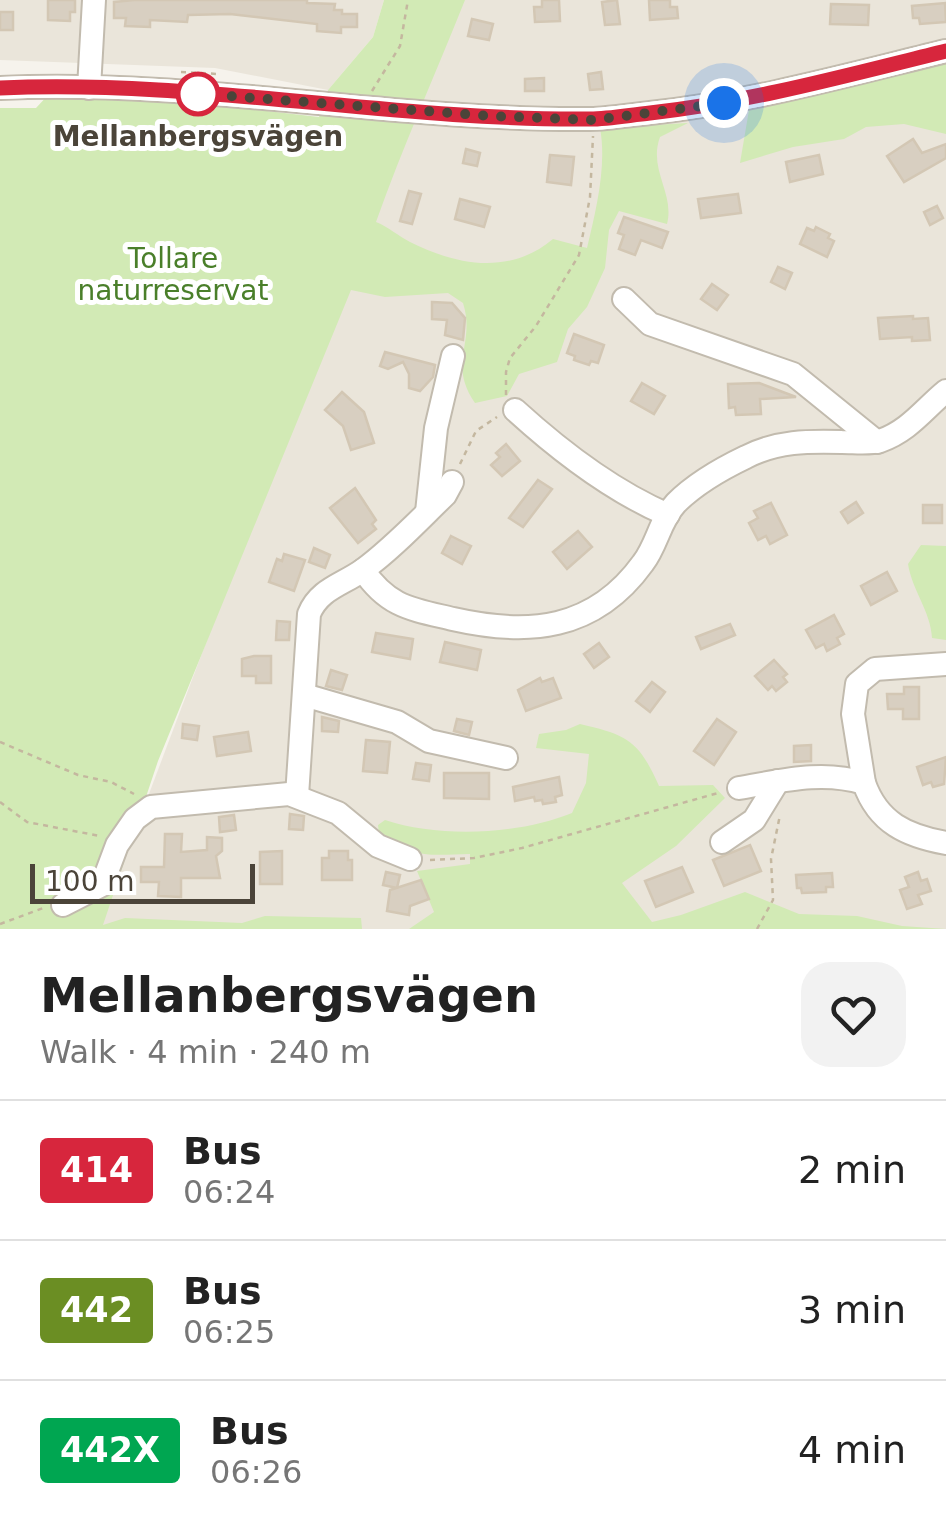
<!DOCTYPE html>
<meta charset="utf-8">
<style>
:root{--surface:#fff;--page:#f2f2f2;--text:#222;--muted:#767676;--line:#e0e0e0}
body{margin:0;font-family:"DejaVu Sans",sans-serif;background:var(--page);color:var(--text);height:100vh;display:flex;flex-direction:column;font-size:38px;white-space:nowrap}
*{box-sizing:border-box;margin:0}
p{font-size:32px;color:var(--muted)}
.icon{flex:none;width:55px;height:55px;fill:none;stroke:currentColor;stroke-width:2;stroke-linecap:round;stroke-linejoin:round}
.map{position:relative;height:929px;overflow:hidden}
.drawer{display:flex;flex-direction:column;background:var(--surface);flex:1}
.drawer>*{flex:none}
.badge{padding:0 20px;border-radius:8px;font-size:35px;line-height:65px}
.scale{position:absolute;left:30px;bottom:25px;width:225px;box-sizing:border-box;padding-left:10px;border:5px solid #4b4439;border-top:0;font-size:28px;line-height:35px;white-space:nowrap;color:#4b4439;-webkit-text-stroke:8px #fff;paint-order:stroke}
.you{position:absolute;width:50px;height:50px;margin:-25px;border:8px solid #fff;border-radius:50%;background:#1a73e8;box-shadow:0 0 0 15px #1a73e833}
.map>.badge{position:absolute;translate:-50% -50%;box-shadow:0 0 0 5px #fff}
.round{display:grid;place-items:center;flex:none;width:105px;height:105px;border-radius:30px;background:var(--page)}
.summary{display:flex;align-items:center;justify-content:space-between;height:170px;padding:0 40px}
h1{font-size:48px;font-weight:800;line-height:75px}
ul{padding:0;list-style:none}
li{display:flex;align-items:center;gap:30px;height:140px;padding:0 40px;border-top:2px solid var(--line)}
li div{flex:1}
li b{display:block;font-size:38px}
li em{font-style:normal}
li .badge{min-width:110px;font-weight:700;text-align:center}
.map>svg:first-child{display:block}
.residential{fill:#eae5da}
.green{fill:#d2eab5}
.building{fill:#d8cfc1;stroke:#d3c7b4;stroke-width:2.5}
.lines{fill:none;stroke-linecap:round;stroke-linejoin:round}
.minor-casing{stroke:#c2bbae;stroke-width:26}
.path{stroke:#c4b79f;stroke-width:2.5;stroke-dasharray:5 5;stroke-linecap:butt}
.minor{stroke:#fff;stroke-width:22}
.line-casing{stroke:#fff;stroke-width:22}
.line{stroke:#d7263d;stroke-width:15}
.walk{stroke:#4b4439;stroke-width:10;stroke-dasharray:0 18}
.stop-dot{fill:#fff;stroke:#d7263d;stroke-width:5}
.labels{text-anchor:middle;stroke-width:10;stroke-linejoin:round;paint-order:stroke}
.stop-label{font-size:28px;font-weight:bold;fill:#4b4439;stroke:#fff}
.park-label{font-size:28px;fill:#4a7f2a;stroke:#fff}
</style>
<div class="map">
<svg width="946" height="929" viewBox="0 0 946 929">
<rect width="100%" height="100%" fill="#f6f3ec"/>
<g class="residential">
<path d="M 0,0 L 384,0 L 373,37 L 328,90 L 215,68 L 0,60 Z"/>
<path d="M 458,0 L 946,0 L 946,929 L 98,929 L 316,351 Z"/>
</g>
<g class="green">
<path d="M 384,0 L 465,0 C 435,75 403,146 376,222 C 389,227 398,236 410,242 C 458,266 510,275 553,239 L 587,248 C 596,210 607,166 600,128 L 688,123 L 660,137 C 648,170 675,193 667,224 L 619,211 L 609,230 L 605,268 L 587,307 L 568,329 L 557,362 L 519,374 L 507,396 L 475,403 C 447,362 476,344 463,303 L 448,293 L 385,297 L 351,290 L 158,761 L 103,925 L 125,918 L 242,923 L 265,916 L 361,918 L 362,929 L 0,929 L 0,108 L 36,108 L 50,93 L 111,93 L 319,117 L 328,90 L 373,37 Z"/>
<path d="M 946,62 L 946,134 L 904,124 L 866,127 L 844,139 L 793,147 L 740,163 L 749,110 Z"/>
<path d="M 921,545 L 946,546 L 946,640 L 932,638 C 931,612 912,590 908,564 Z"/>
<path d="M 580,724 C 628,735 639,741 659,786 L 713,785 L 725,798 L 676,846 L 622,883 L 652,922 L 681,915 L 745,892 L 799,914 L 857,916 L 902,926 L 946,929 L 409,929 L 434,912 L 417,871 L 470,864 L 470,854 C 433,855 410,859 379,834 L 378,825 L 385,820 C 439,838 518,835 572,813 L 586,783 L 589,754 L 536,748 L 539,734 L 566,730 Z"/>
</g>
<g class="building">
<path d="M 48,0 L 75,0 L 75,12 L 70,12 L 70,21 L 48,20 Z"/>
<path d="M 134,0 L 307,0 L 307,3 L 335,4 L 334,10 L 342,10 L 342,14 L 357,14 L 357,27 L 341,27 L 341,33 L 317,31 L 317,24 L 230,14 L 188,15 L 187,22 L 150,20 L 150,27 L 125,26 L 126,18 L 114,18 L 114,2 Z"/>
<path d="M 542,0 L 559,0 L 560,21 L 535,22 L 534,7 L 542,7 Z"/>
<path d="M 617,0 L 620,24 L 605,25 L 602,2 Z"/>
<path d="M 649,0 L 670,0 L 670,7 L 677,7 L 678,18 L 650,20 Z"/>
<path d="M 945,3 L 946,22 L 920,24 L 919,18 L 913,18 L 912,6 Z"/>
<path d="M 831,4 L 869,5 L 868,25 L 830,24 Z"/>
<rect x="0" y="12" width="13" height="18"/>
<path d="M 472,19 L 493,24 L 489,40 L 468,36 Z"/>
<path d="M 601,72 L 603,89 L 590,90 L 588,74 Z"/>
<path d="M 544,78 L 544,91 L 525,91 L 525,79 Z"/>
<path d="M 913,139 L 922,153 L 946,144 L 946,158 L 904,182 L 887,156 Z"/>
<path d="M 466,149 L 480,153 L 477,166 L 463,163 Z"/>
<path d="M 550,155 L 574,157 L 571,185 L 547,182 Z"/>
<path d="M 819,155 L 823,174 L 790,182 L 786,162 Z"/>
<path d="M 409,191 L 421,194 L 412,224 L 400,221 Z"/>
<path d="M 738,194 L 741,213 L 701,218 L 698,199 Z"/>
<path d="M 460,199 L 490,207 L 484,227 L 455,219 Z"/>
<path d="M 937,206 L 943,218 L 930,225 L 924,212 Z"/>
<path d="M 624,217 L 668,232 L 662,248 L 641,240 L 635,255 L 619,249 L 624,235 L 618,233 Z"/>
<path d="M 816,227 L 830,234 L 828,238 L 834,241 L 827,257 L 800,244 L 807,228 L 814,231 Z"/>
<path d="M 778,267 L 792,273 L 785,289 L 771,282 Z"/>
<path d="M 712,284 L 728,295 L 717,310 L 701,299 Z"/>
<path d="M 432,302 L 452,303 L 465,318 L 463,340 L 445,335 L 447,320 L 432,319 Z"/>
<path d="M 913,316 L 913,319 L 928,318 L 930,340 L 912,341 L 912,337 L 880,339 L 878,318 Z"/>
<path d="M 574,334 L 604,345 L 598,363 L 591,361 L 589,365 L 574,360 L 575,356 L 567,353 Z"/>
<path d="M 385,352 L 435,365 L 433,377 L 420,391 L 409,388 L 409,374 L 403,362 L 388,369 L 380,366 Z"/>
<path d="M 642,383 L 665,396 L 654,414 L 631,401 Z"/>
<path d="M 759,383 L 796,397 L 760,399 L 761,414 L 736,415 L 735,407 L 729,408 L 728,384 Z"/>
<path d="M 342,392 L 364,412 L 374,443 L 351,450 L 343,426 L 325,410 Z"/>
<path d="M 506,444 L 520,461 L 502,476 L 491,465 L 500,457 L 496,453 Z"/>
<path d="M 538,480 L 552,489 L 523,527 L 509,518 Z"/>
<path d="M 355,488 L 376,520 L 372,524 L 376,529 L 358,543 L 330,508 Z"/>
<path d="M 856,502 L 863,513 L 848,523 L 841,512 Z"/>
<path d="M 771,503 L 787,535 L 770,544 L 766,536 L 758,540 L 749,523 L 758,518 L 754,511 Z"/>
<rect x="923" y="505" width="19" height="18"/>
<path d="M 578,531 L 592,547 L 567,569 L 553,552 Z"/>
<path d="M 451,536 L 471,546 L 462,564 L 442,553 Z"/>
<path d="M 314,548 L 330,555 L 325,568 L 309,562 Z"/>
<path d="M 284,554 L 305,560 L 294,591 L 269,582 L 277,559 L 282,561 Z"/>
<path d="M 887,572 L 897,591 L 871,605 L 861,586 Z"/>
<path d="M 834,615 L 844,634 L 837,638 L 840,644 L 827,651 L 824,644 L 816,648 L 806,630 Z"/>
<path d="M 277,621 L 290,622 L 289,640 L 276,640 Z"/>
<path d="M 730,624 L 735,635 L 701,649 L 696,637 Z"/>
<path d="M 376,633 L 413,639 L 410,659 L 372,652 Z"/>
<path d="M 445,642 L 481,650 L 477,670 L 440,662 Z"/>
<path d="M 599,643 L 609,657 L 594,668 L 584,654 Z"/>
<path d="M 254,656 L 271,656 L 271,683 L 256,683 L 256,676 L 242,676 L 242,659 Z"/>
<path d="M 774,660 L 787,674 L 783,677 L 787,682 L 776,691 L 772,686 L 768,690 L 755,676 Z"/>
<path d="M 331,670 L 347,675 L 342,690 L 326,686 Z"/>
<path d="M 540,678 L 542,682 L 553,678 L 561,698 L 526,711 L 518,690 Z"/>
<path d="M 652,682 L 665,692 L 650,712 L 636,701 Z"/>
<path d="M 904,687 L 919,687 L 919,719 L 903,719 L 903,709 L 888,709 L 887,694 L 904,694 Z"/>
<path d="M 322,717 L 339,721 L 338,732 L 322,731 Z"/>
<path d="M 457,719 L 472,722 L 469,735 L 454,731 Z"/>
<path d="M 717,719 L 736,732 L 714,765 L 694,751 Z"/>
<path d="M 183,724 L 199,726 L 197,740 L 182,738 Z"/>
<path d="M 248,732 L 251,751 L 217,756 L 214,737 Z"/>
<path d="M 366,740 L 390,742 L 387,773 L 363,771 Z"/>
<path d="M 811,745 L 811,761 L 794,762 L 794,746 Z"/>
<path d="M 946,757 L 944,784 L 933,787 L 931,782 L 923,785 L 917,767 Z"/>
<path d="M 416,763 L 431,765 L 429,781 L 413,779 Z"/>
<path d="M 444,773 L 489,773 L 489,799 L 444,798 Z"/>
<path d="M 559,777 L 562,795 L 555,797 L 556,802 L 543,804 L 542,800 L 535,801 L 534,797 L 515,801 L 513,787 Z"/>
<path d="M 290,814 L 304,816 L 303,830 L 289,829 Z"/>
<path d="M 234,815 L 236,830 L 220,832 L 219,817 Z"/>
<path d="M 165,834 L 182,834 L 181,852 L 207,850 L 207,837 L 222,838 L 222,851 L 216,856 L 220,878 L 181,878 L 181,897 L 158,896 L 159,882 L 141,882 L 141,867 L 164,867 Z"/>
<path d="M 750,845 L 761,871 L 724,886 L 713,860 Z"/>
<path d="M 282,851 L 282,884 L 260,884 L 260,852 Z"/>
<path d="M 329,851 L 348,851 L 348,860 L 352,860 L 352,880 L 322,880 L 322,858 L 329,858 Z"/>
<path d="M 682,867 L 693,892 L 656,907 L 645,881 Z"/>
<path d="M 386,872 L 400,875 L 397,888 L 383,885 Z"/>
<path d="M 918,872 L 921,881 L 927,879 L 931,891 L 918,895 L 922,904 L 907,909 L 900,890 L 909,887 L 905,877 Z"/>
<path d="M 832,873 L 833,887 L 826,887 L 826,892 L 802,893 L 801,888 L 797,888 L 796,875 Z"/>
<path d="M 421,880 L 429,899 L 410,906 L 409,915 L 387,911 L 390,890 Z"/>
</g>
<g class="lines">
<defs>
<g id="minor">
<path d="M 0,88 C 197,79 393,121 590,119 C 609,119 630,115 650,113 C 751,102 848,75 946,51"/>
<path d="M 89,88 L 94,0"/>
<path d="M 624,299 L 650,324 L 793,374 L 877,442"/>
<path d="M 515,410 C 560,451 612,491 668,515"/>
<path d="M 427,512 L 436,428 L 453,356"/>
<path d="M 363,570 C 388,607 411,609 453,619 C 528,636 594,631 643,563 C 657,545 660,520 676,503 C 694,485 723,468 746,457 C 777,441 808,441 842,442 C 854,442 869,444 880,441 C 909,431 924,409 946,391"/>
<path d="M 304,695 L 397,722 L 429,741 L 506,758"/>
<path d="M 864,783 L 853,714 L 857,684 L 875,669 L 946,664"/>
<path d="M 739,788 C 781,781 822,770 864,783 C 878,823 907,836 946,843"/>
<path d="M 297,796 L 309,614 C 319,589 342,585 363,570 C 392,549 419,520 445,495 L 452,482"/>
<path d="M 722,842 L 754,820 L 778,781"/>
<path d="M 63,905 L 102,885 L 117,845 L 135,819 L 151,807 L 289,794 L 338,813 L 378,846 L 410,859"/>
</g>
</defs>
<use href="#minor" class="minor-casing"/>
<g class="path">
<path d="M 181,72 L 218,74"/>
<path d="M 372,91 L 400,46 L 408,0"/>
<path d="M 506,395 L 506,372 L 510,358 L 536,326 L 579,255 L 590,197 L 593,136"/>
<path d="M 460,464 L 476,431 L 497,417"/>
<path d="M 0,742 L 78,775 L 111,782 L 134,794"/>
<path d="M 0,802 L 27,822 L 100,836"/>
<path d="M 430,860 L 474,858 L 522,848 L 718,793"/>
<path d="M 0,924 L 46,907"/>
<path d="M 757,929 L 773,900 L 771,859 L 780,815"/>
</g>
<use href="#minor" class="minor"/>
</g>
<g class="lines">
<defs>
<path id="line" d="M 0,88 C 197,79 393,121 590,119 C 609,119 630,115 650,113 C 750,102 848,75 946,51"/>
</defs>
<use href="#line" class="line-casing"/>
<use href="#line" class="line"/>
<path class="walk" d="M 198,94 L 188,93 L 490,116 L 594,120 L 724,103"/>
</g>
<circle class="stop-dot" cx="198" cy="94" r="20"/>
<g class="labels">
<g class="stop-label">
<text x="198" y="146">Mellanbergsvägen</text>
</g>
<g class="park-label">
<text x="173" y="268">Tollare<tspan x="173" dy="32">naturreservat</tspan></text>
</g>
</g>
</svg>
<div class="scale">100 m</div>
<div class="you" style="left:724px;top:103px"></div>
</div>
<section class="drawer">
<div class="summary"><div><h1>Mellanbergsvägen</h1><p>Walk · 4 min · 240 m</p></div><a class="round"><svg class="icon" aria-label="heart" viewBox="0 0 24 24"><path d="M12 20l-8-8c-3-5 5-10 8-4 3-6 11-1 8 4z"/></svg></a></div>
<ul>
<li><span class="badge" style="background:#d7263d;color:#fff">414</span><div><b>Bus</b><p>06:24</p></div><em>2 min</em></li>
<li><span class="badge" style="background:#6b8e23;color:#fff">442</span><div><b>Bus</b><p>06:25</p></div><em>3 min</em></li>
<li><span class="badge" style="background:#00a651;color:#fff">442X</span><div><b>Bus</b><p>06:26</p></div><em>4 min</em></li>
</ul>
</section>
